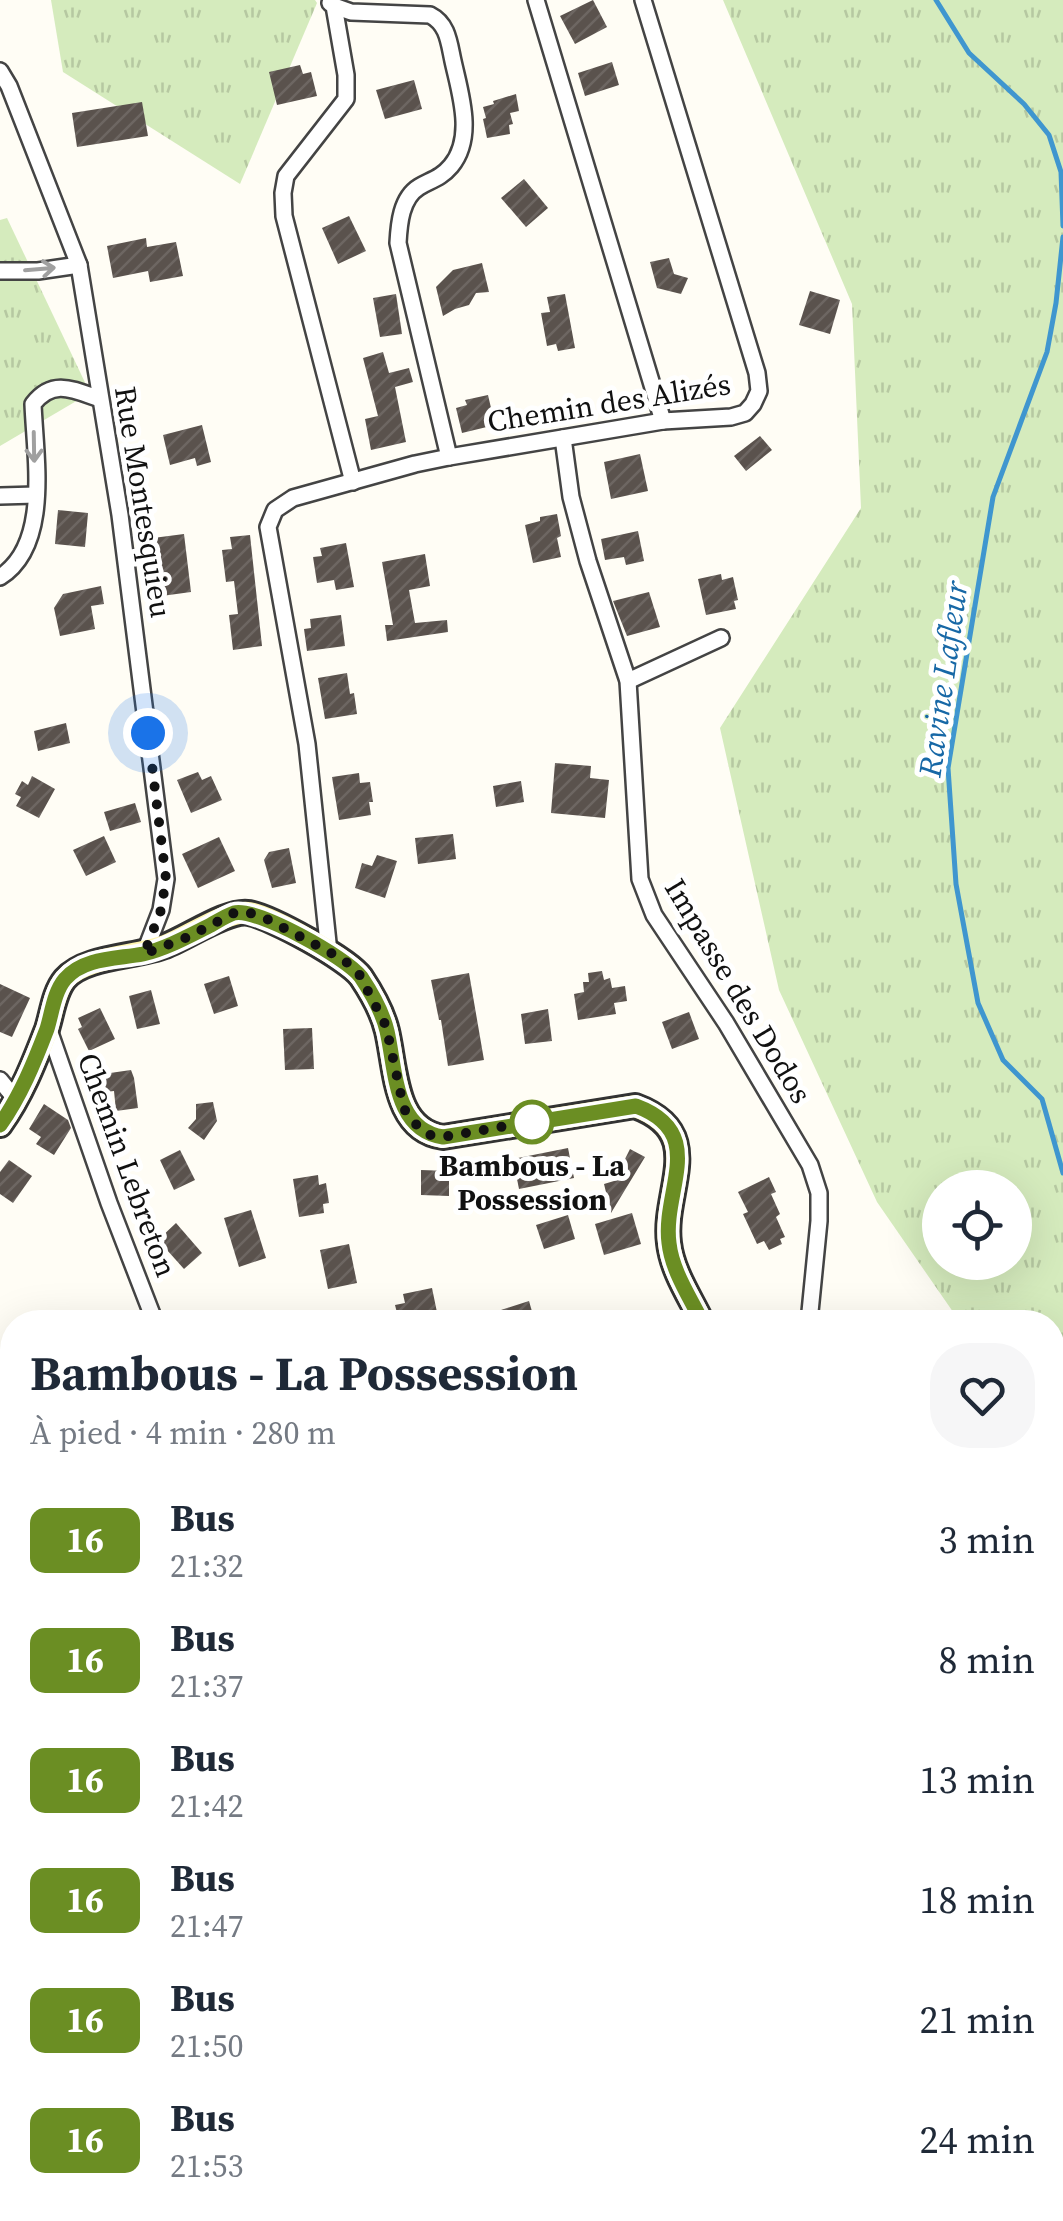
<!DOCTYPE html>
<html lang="fr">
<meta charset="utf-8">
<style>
:root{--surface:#fff;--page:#f6f6f7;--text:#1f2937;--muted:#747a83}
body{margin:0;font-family:"Source Serif 4",serif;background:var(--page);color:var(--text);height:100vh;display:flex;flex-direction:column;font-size:38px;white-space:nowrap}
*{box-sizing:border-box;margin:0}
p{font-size:32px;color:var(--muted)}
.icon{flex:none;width:55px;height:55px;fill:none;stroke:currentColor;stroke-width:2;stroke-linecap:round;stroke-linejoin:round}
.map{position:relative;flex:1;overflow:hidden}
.side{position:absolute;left:0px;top:1310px;width:1065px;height:912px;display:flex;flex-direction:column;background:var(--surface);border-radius:40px 40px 0 0;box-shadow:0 10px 40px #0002}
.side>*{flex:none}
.badge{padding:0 20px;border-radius:15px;font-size:35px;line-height:65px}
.controls{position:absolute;left:922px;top:1170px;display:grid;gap:20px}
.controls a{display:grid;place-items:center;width:110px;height:110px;border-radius:50%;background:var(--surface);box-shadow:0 10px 40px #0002;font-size:50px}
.you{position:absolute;width:50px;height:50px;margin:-25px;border:8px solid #fff;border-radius:50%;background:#1a73e8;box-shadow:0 0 0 15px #1a73e833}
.map>.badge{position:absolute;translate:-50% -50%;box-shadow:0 0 0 5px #fff}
.round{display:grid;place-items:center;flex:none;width:105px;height:105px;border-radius:40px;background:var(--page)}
.headline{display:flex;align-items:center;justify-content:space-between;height:170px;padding:0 30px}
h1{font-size:48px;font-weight:700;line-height:75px}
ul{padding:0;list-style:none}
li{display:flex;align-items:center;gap:30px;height:120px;padding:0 30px}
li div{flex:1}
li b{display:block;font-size:38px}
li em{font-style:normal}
li .badge{min-width:110px;font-weight:700;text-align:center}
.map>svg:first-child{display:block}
.grass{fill:url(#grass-tufts);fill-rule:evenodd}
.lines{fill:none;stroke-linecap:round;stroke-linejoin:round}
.stream{stroke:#3f96cf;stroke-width:5}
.building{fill:url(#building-hatch)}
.street-casing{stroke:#444;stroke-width:20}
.secondary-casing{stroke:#333;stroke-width:28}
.street{stroke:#fff;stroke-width:15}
.secondary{stroke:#fff6b0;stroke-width:22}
.oneway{stroke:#a0a0a0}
.line-casing{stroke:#fff;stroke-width:22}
.line{stroke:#6b8e23;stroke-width:15}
.walk{stroke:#111;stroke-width:10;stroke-dasharray:0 18}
.stop-dot{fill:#fff;stroke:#6b8e23;stroke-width:5}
.labels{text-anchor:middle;stroke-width:10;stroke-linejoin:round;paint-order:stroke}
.street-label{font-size:30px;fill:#111;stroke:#fff}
.stop-label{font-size:30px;font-weight:bold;fill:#111;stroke:#fff}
.water-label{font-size:32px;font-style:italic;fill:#1768a6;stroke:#fff}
</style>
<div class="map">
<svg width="1063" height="2221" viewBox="0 0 1063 2221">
<defs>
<pattern id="grass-tufts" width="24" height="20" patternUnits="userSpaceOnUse" patternTransform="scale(2.5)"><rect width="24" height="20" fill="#d5ebbd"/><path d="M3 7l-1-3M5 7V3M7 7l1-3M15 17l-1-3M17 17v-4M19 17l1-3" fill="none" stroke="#b6c8a1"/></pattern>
<pattern id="building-hatch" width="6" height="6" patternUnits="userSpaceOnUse" patternTransform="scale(2.5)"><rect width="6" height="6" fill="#5a524d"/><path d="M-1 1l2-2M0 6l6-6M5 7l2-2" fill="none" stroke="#6d6662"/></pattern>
</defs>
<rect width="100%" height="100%" fill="#fffdf5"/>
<g class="grass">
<path d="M 51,0 L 315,0 L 317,3 L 240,184 L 63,72 Z"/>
<path d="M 723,0 L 1063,0 L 1063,2221 L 1056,2184 L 1052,2181 L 1052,1322 L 960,1322 L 877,1202 L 779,990 L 720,728 L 861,508 L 852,304 ZM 940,1188 L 1015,1188 L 1015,1262 L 940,1262 Z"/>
<path d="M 7,218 L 90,393 L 0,446 L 0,220 Z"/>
<path d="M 0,1992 L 12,2019 L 12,2210 L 100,2210 L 104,2221 L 0,2221 Z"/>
</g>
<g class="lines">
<g class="stream">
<path d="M 936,0 L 969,53 L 1024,104 L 1049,135 L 1061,172 L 1063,226"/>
<path d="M 1063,237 L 1056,303 L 1047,352 L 993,497 L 948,768 L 956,884 L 978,1003 L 1003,1060 L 1042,1099 L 1063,1173"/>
<path d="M 1052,1446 L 1063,1416"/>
<path d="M 1052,2124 L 1063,2158"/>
</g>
</g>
<g class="building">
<path d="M 593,0 L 607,27 L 575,44 L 560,16 Z"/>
<path d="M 612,62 L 619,85 L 585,96 L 578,73 Z"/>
<path d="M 300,65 L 303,74 L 311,72 L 317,96 L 277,105 L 269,72 Z"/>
<path d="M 414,80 L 422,109 L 385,119 L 376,90 Z"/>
<path d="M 516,94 L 519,111 L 510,113 L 513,124 L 509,125 L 510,134 L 487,138 L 483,119 L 486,118 L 483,107 L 494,104 L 493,101 Z"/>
<path d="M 142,102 L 148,136 L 77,147 L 72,113 Z"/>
<path d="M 524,179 L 548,208 L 526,227 L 501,198 Z"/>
<path d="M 349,216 L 366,251 L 338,264 L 322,228 Z"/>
<path d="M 146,238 L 147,247 L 176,242 L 183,276 L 150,282 L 148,271 L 113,278 L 107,246 Z"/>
<path d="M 669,258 L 674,274 L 688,278 L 681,294 L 657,288 L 650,262 Z"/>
<path d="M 482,263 L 489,292 L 476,293 L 469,305 L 455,309 L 443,316 L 436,287 L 453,270 Z"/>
<path d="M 810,291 L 840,300 L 830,334 L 799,325 Z"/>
<path d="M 396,294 L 402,334 L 380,337 L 373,298 Z"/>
<path d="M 565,294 L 575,348 L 558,351 L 556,344 L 547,346 L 541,313 L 550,312 L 547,297 Z"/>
<path d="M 383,352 L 389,373 L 409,368 L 413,382 L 395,387 L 406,442 L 371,450 L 365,419 L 378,416 L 363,358 Z"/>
<path d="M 488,395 L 495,425 L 462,433 L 456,408 L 467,405 L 465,400 Z"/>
<path d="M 202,425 L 211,462 L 197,466 L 195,458 L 170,465 L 163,435 Z"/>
<path d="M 760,436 L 772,450 L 746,471 L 734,456 Z"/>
<path d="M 640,454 L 648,491 L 611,499 L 604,462 Z"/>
<path d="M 58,510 L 88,513 L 85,547 L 55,544 Z"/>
<path d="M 557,514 L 561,536 L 557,538 L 561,557 L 533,563 L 525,525 L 540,521 L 540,517 Z"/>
<path d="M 638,531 L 644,561 L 626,565 L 624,557 L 605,560 L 601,539 Z"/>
<path d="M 184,534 L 191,592 L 147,598 L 142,561 L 156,559 L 153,538 Z"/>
<path d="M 250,535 L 262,646 L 233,650 L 229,615 L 238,614 L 234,581 L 226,582 L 222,550 L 232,549 L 230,537 Z"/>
<path d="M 346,543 L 354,587 L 336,590 L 334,580 L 317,583 L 313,557 L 322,556 L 320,548 Z"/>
<path d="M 425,554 L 430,586 L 409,590 L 415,623 L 447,620 L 448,632 L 387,641 L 385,625 L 393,625 L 382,562 Z"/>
<path d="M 721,574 L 722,580 L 733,577 L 738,600 L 734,601 L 736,609 L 706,615 L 698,579 Z"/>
<path d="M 101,586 L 104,604 L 91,606 L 95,629 L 60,636 L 54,608 L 63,594 Z"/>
<path d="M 649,592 L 660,627 L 627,636 L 613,601 Z"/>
<path d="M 341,615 L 345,646 L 307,651 L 304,629 L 311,628 L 310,619 Z"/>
<path d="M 347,673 L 350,694 L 354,693 L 357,714 L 325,719 L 318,678 Z"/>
<path d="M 66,723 L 70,743 L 38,751 L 34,731 Z"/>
<path d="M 555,763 L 591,766 L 590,778 L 609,780 L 605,818 L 551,813 Z"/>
<path d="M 198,772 L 202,780 L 211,776 L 222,800 L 191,813 L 177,780 Z"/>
<path d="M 359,773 L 360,783 L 370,782 L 373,802 L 369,802 L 371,815 L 339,820 L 332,777 Z"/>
<path d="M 32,776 L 55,789 L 39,818 L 16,806 L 21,797 L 15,794 L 22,781 L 28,785 Z"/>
<path d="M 521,781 L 524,802 L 496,807 L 493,786 Z"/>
<path d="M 135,803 L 141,822 L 110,831 L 104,812 Z"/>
<path d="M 453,834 L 456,859 L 418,864 L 415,838 Z"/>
<path d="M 104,836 L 116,862 L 86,876 L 73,850 Z"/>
<path d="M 219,837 L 235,871 L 198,888 L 182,854 Z"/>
<path d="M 289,848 L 296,883 L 272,888 L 264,860 L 269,852 Z"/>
<path d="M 377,855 L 397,861 L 385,898 L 355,888 L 362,863 L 372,866 Z"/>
<path d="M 602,971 L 604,980 L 610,978 L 612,988 L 625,986 L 627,1001 L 614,1003 L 616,1014 L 578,1020 L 574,994 L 584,992 L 583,982 L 589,982 L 588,973 Z"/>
<path d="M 469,973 L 484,1060 L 448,1066 L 441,1020 L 439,1020 L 431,980 Z"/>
<path d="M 229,976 L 238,1006 L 214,1014 L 204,984 Z"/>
<path d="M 0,984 L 30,998 L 12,1037 L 0,1032 Z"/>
<path d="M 151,990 L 160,1024 L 137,1029 L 129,996 Z"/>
<path d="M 100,1008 L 115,1039 L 89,1051 L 78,1029 L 82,1027 L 78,1018 Z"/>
<path d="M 548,1009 L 552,1041 L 525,1044 L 521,1014 Z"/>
<path d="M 689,1012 L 699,1039 L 672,1049 L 662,1022 Z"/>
<path d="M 312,1028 L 314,1069 L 285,1070 L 283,1029 Z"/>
<path d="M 131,1070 L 134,1078 L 138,1108 L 116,1111 L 114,1091 L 105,1092 L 103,1074 Z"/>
<path d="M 213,1102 L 217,1121 L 204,1140 L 188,1128 L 196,1119 L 196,1104 Z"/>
<path d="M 44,1104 L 68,1120 L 71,1128 L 54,1155 L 36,1144 L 41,1137 L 29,1129 Z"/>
<path d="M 568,1148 L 574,1178 L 519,1189 L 513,1159 Z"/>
<path d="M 630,1149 L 645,1157 L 611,1213 L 604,1184 L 614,1181 Z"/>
<path d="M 180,1150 L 195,1180 L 174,1190 L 160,1160 Z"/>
<path d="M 9,1160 L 32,1176 L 13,1203 L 0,1194 L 0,1172 Z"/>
<path d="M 421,1170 L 449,1171 L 449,1196 L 421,1195 Z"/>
<path d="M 318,1175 L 319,1185 L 326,1183 L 329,1203 L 323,1204 L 324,1213 L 299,1217 L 293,1179 Z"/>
<path d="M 769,1177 L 776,1192 L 771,1194 L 780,1214 L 776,1217 L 785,1237 L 780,1239 L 782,1244 L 769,1250 L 764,1241 L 757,1244 L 743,1214 L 748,1212 L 738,1192 Z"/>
<path d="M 251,1210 L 266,1258 L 239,1267 L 224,1218 Z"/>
<path d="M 632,1213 L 641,1244 L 604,1255 L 595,1224 Z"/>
<path d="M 568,1215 L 575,1239 L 544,1249 L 536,1225 Z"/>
<path d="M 176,1223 L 202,1253 L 184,1269 L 158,1240 Z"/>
<path d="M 349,1244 L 357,1283 L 328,1289 L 320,1250 Z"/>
<path d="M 432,1288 L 439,1322 L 408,1322 L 408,1319 L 399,1321 L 395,1305 L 405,1303 L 403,1294 Z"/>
<path d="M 529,1301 L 535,1322 L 504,1322 L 501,1310 Z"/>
</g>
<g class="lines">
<defs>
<g id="street">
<path d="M 536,0 L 663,421"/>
<path d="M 330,3 L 334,6 L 346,75 L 346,99 L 286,176 L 283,193 L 284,216 L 353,482"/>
<path d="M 334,6 L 351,12 L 430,15 C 448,24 449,43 453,61 C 460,93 475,137 451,166 C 441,178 431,180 419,187 C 401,198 399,224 398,243 L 449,457"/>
<path d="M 0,71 L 9,86 L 79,265 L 120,515 L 166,879 L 161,910 L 144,954"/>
<path d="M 0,271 L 38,271 L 79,265"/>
<path d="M 563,438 L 571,497 L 588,561 L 628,681 L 640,879 L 654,915 L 726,1023 L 810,1165 L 819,1193 L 819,1221 L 809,1322"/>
<path d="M 0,496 L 36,495"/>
<path d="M 0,577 C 51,545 35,457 33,404 C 53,378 74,390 100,399"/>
<path d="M 628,681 L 721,638"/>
<path d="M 329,952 L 307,744 L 268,527 L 275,510 L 293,498 L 415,464 L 449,457 L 663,421 L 731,417 L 745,413 L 753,404 L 759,391 L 757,373 L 643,0"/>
<path d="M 48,1027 L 109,1203 L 155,1322"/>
<path d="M 0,1080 L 17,1101"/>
<path d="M 0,1624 L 12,1628"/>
<path d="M 187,2210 L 191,2221"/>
<path d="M 447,2210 L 453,2221"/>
<path d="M 821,2210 L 824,2221"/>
<path d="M 900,2210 L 905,2221"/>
<path d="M 1033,2210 L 1034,2221"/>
<path d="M 493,2221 L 504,2210"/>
</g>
<g id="secondary">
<path d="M 0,1125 C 21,1096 34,1063 47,1029 C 52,1014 54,992 65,979 C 85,956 137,957 165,946 C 187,938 228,909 249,913 C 271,917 348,959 361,977 C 371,992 383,1014 387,1031 C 396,1069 394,1130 443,1137 L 635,1106 C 709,1133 662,1190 669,1243 C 672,1271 690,1297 702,1322"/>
<path d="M 1052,2089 L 1063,2075"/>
</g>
</defs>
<use href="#street" class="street-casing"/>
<use href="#secondary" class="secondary-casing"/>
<use href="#street" class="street"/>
<use href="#secondary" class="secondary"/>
</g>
<defs><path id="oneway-shaft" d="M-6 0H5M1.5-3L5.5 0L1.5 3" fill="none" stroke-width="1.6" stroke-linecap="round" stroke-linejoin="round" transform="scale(2.5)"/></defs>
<g class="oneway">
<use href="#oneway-shaft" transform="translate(40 269) rotate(-5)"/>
<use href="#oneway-shaft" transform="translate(34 447) rotate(89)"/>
</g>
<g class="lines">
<defs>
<path id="line" d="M 0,1125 C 21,1095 34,1063 47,1029 C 52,1013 54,992 65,979 C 84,957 118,959 143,954 C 165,949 187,937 207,927 C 215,923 225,916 234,913 C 256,907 347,958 361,977 C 371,992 383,1014 387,1031 C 396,1070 394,1130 443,1137 L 636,1106 C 709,1133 662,1190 669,1243 C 672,1271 690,1297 702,1322"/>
</defs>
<use href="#line" class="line-casing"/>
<use href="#line" class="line"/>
<path class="walk" d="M 148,733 L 166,879 L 161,910 L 144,954 L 188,937 L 236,912 L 250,913 L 269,920 L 344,960 L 359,974 L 386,1026 L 404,1109 L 419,1128 L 430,1135 L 443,1137 L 541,1120 L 532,1122"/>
</g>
<circle class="stop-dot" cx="532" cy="1122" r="20"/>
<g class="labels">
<g class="street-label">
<text transform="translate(609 403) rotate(-9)" y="10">Chemin des Alizés</text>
<text transform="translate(143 502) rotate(81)" y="10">Rue Montesquieu</text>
<text transform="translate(738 991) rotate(59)" y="10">Impasse des Dodos</text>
<text transform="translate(127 1165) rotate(70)" y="10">Chemin Lebreton</text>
</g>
<g class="stop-label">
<text x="532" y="1176">Bambous - La<tspan x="532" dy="34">Possession</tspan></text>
</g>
<g class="water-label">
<text transform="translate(943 679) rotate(-82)" y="11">Ravine Lafleur</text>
</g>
</g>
</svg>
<div class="controls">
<a><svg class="icon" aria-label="locate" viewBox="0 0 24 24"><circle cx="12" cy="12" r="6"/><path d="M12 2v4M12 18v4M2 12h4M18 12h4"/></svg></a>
</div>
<div class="you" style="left:148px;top:733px"></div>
<section class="side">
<div class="headline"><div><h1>Bambous - La Possession</h1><p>À pied · 4 min · 280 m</p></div><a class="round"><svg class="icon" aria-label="heart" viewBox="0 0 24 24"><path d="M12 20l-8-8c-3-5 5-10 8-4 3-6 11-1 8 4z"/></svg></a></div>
<ul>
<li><span class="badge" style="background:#6b8e23;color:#fff">16</span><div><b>Bus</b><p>21:32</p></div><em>3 min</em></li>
<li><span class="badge" style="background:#6b8e23;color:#fff">16</span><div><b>Bus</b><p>21:37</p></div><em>8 min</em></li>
<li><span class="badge" style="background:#6b8e23;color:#fff">16</span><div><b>Bus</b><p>21:42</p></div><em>13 min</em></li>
<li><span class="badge" style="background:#6b8e23;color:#fff">16</span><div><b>Bus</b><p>21:47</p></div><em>18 min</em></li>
<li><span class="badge" style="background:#6b8e23;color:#fff">16</span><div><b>Bus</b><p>21:50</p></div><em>21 min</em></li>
<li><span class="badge" style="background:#6b8e23;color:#fff">16</span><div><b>Bus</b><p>21:53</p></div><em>24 min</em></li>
</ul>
</section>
</div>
